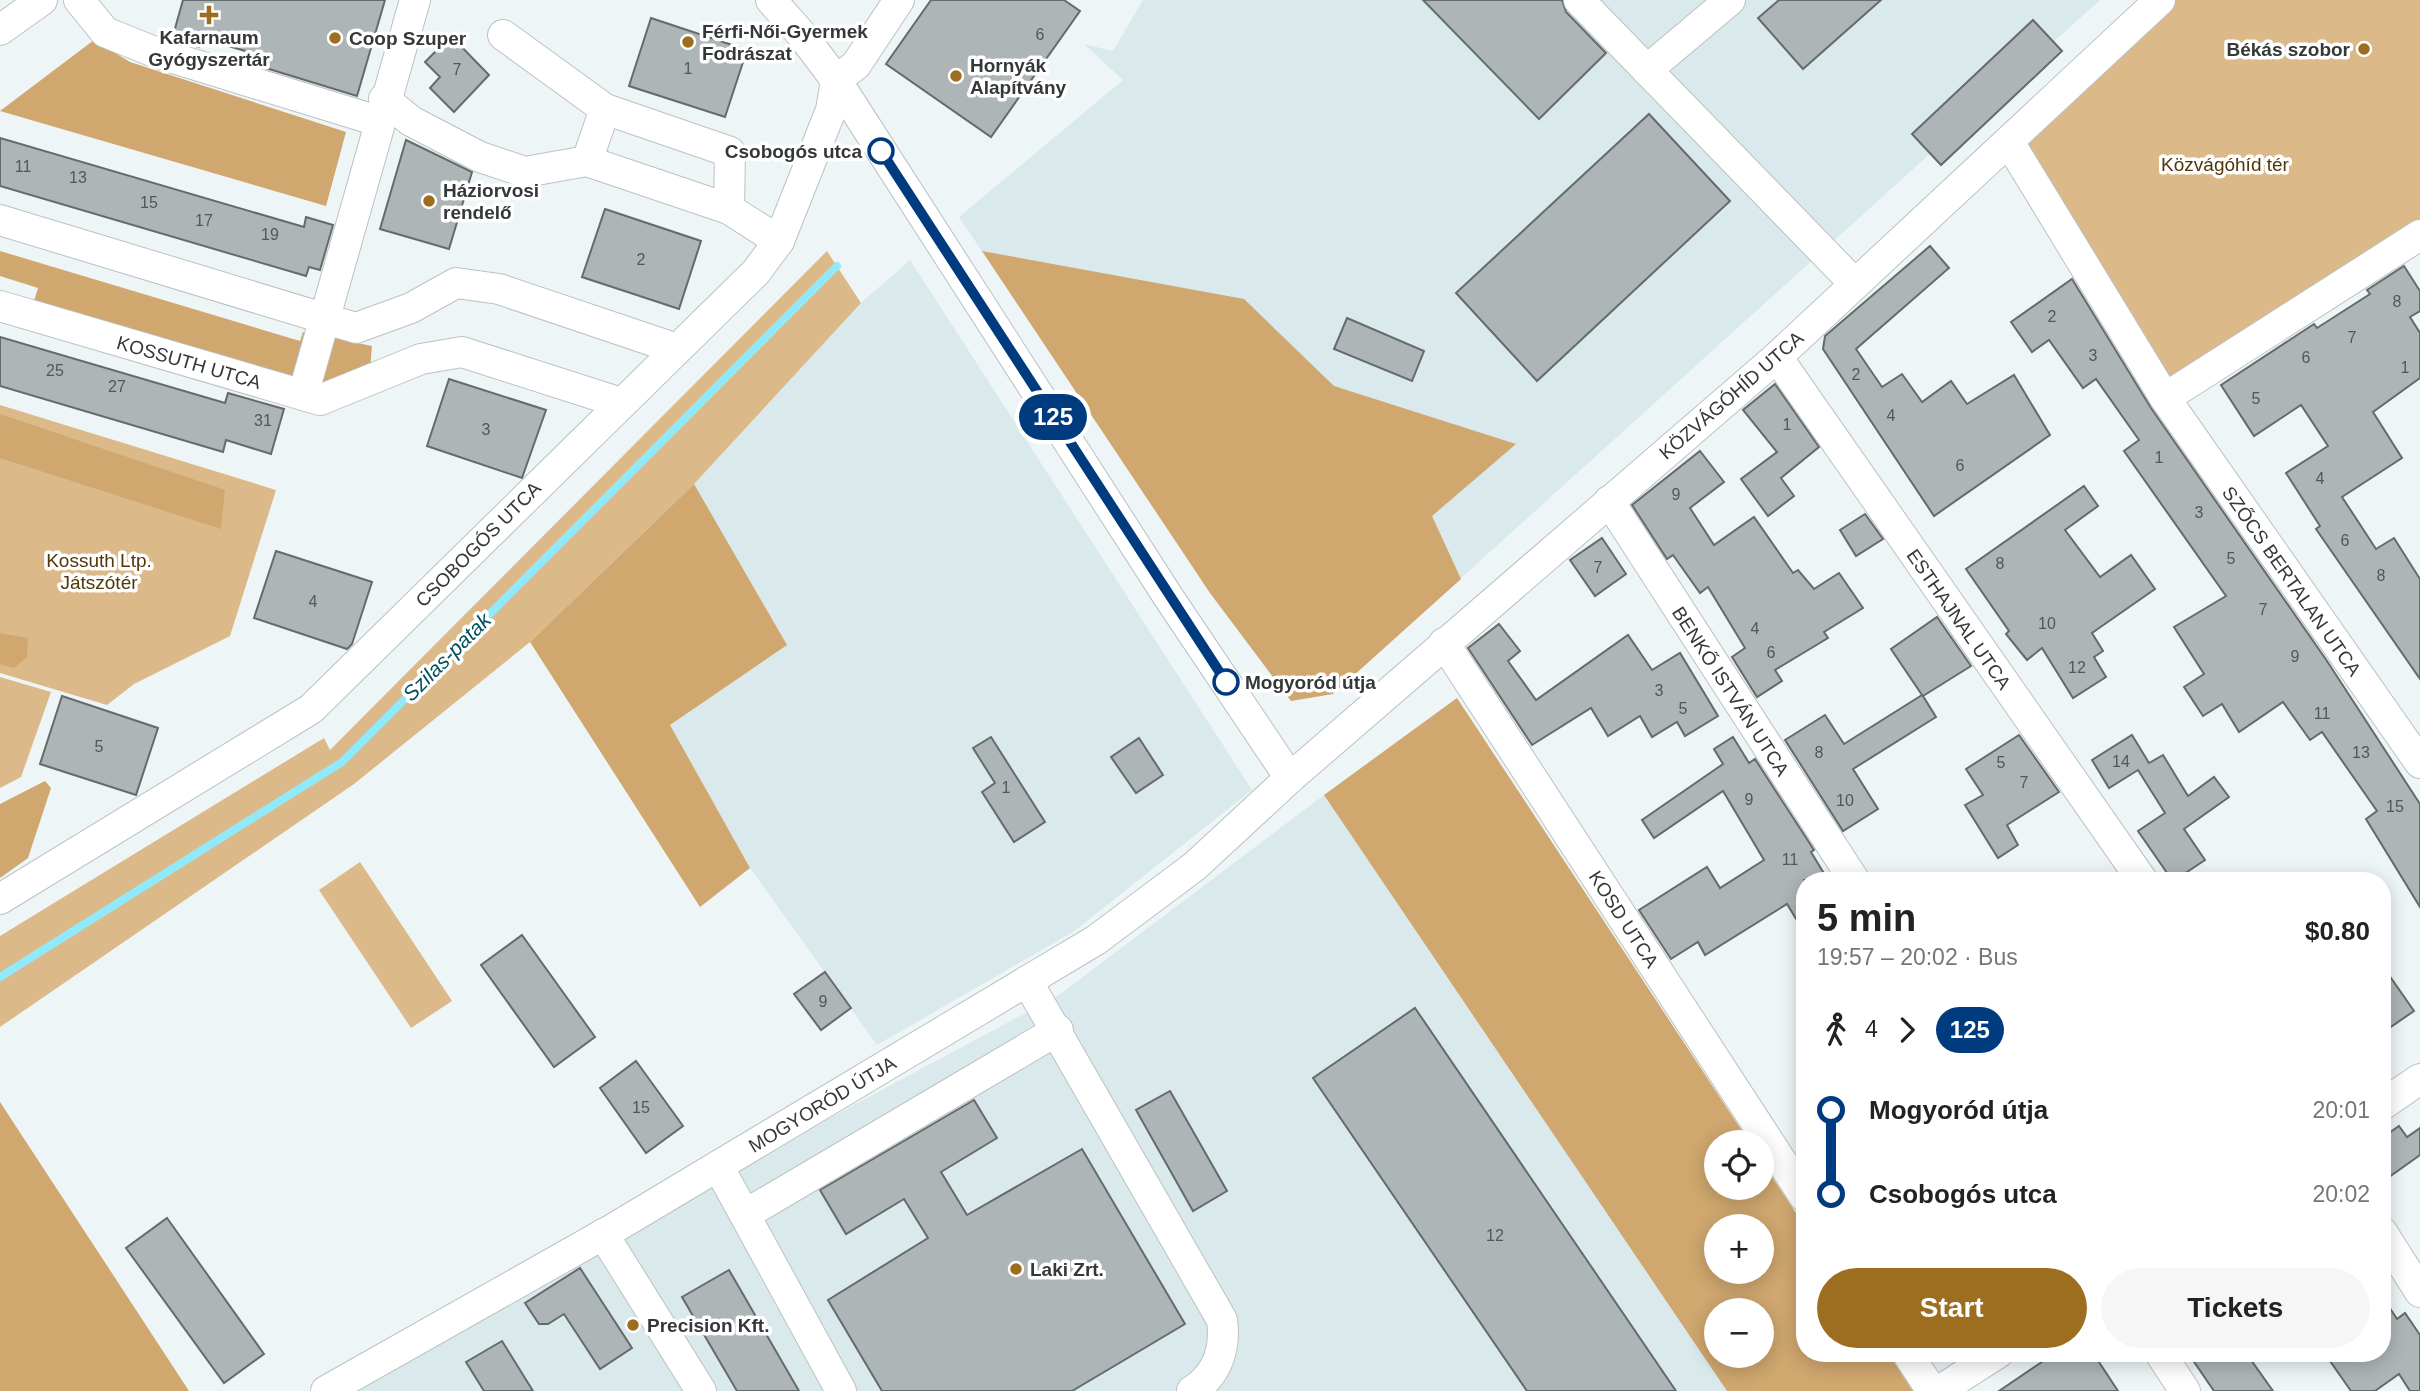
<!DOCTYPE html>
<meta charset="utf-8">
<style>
:root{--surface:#fff;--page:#f6f6f6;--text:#222;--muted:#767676;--accent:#9d6d20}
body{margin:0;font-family:Helvetica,sans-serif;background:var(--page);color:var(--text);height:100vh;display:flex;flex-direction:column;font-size:26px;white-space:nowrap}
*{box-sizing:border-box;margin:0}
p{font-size:23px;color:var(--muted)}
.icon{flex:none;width:38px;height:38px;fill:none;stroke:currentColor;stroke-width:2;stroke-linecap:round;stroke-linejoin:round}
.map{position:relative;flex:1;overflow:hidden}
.panel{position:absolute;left:1796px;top:872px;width:595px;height:490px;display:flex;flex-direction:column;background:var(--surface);border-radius:28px;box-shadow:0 4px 18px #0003}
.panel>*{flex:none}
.badge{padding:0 14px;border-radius:23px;font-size:24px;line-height:46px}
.tools{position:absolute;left:1704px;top:1130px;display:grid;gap:14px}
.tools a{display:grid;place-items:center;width:70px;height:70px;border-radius:50%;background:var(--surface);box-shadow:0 4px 18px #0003;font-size:35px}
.map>.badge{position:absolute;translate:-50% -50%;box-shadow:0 0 0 4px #fff}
.legs{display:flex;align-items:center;gap:10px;height:77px;padding:0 21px;font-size:23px}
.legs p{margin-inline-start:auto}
.headline{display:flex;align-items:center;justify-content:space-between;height:119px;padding:0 21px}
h1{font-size:38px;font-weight:600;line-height:52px}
.primary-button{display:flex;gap:14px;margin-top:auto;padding:14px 21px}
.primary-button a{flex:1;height:80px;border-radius:42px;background:var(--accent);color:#fff;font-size:28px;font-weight:600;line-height:80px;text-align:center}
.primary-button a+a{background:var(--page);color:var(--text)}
ul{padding:0 21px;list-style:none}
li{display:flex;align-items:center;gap:24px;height:84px;font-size:26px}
li i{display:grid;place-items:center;width:10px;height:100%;margin:0 9px;background:currentColor}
li i::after{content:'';width:18px;height:18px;margin:-9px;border:5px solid;border-radius:50%;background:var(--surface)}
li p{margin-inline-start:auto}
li:first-child i{background:linear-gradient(#0000 50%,currentColor 0)}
li:last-child i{background:linear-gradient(currentColor 50%,#0000 0)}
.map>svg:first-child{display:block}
.built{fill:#dae9ec}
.green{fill:#dcb989}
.forest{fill:#cfa76f;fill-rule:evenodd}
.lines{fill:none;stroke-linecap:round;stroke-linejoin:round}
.stream{stroke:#92e9f9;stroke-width:8}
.building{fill:#aeb5b6;stroke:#656b6c;stroke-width:2}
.minor-casing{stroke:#bbc2c3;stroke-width:32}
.minor{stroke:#fff;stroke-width:30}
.line-1-casing{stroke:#fff;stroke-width:16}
.line-1{stroke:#003b80;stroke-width:10}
.poi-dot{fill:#9d6d20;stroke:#fff;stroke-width:2.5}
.stop-1-dot{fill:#fff;stroke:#003b80;stroke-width:3.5}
.labels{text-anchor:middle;stroke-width:7;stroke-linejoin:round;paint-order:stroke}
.number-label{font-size:16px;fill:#535758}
.poi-label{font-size:19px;font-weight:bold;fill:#353839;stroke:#fff;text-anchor:start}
.stop-label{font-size:19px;font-weight:bold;fill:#353839;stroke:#fff;text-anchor:end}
.park-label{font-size:19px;fill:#523608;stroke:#fff}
.street-label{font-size:19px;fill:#353839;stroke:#fff}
.water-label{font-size:21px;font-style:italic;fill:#00515c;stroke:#fff}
</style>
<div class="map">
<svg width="2420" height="1391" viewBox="0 0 2420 1391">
<rect width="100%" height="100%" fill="#eef5f6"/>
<g class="built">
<path d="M 1143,0 L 2100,0 L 1333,694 L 1291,700 L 1210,593 L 959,217 L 1123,80 L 1084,44 L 1113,51 Z"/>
<path d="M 910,260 L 1252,790 L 1073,932 L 877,1045 L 750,868 L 670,725 L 786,645 L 694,484 L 861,303 Z"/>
<path d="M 1324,795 L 1727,1391 L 321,1391 L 1059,995 Z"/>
</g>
<g class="green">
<path d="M 2160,0 L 2420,0 L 2420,235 L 2165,398 L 2010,139 Z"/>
<path d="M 827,251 L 861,303 L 694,484 L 530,642 L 354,784 L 0,1027 L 0,936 L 324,738 L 330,750 Z"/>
<path d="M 0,405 L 276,490 L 230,636 L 134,684 L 107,705 L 0,673 Z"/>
<path d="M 0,677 L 51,692 L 21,777 L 0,788 Z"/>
<path d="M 360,862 L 452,1001 L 411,1028 L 319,890 Z"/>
</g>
<g class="forest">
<path d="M 94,40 L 130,62 L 346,132 L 326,206 L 0,111 Z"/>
<path d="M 0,251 L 300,341 L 303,332 L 372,346 L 370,370 L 331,385 L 294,378 L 290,386 L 33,304 L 38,288 L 0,276 Z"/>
<path d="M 982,251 L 1244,299 L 1334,386 L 1516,444 L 1432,516 L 1461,579 L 1333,694 L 1291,701 L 1210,593 Z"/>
<path d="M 0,414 L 225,490 L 221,529 L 0,458 Z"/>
<path d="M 694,484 L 787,645 L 670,725 L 750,868 L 700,907 L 530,642 Z"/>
<path d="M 0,633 L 28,638 L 27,657 L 14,668 L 0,664 Z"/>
<path d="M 1457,698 L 1750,1143 L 1717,1143 L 1717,1188 L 1762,1188 L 1762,1162 L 1804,1225 L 1804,1353 L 1888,1353 L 1913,1391 L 1727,1391 L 1324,795 ZM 1717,1227 L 1762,1227 L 1762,1272 L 1717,1272 ZM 1717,1311 L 1762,1311 L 1762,1356 L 1717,1356 Z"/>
<path d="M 45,781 L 51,788 L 28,858 L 0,878 L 0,804 Z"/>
<path d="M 0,1102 L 189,1391 L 0,1391 Z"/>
</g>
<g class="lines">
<path class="stream" d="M 0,977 L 342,762 L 837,266"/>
</g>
<g class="building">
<path d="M 183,0 L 385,0 L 357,96 L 256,65 L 259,55 L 201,38 L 199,47 L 172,39 Z"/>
<path d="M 931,0 L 1064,0 L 1080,11 L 991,137 L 886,64 Z"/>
<path d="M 1423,0 L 1562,0 L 1566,12 L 1606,53 L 1539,119 Z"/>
<path d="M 1779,0 L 1881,0 L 1803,69 L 1758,18 Z"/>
<path d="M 651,18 L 747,50 L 725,117 L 629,86 Z"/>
<path d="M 2033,20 L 2062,51 L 1941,165 L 1912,134 Z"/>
<path d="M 451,36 L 489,75 L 454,112 L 430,88 L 440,77 L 425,62 Z"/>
<path d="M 1649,114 L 1730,201 L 1537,381 L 1456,293 Z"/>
<path d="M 0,138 L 304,227 L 306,217 L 333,225 L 320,270 L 309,267 L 306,276 L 0,186 Z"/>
<path d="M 406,140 L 472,172 L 449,249 L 380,229 Z"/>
<path d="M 605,209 L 701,241 L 679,309 L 582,277 Z"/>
<path d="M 1930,246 L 1949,268 L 1856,349 L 1882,387 L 1902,374 L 1922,402 L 1951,381 L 1967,404 L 2014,375 L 2050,435 L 1934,516 L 1823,349 L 1825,336 Z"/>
<path d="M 2404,266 L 2420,291 L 2420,311 L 2410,317 L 2420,333 L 2420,378 L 2373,412 L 2402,458 L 2342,497 L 2376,549 L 2394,538 L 2420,579 L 2420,679 L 2316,529 L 2320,526 L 2286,473 L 2328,446 L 2301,405 L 2254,436 L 2221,385 L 2314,324 L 2317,328 L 2370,294 L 2367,290 Z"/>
<path d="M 2072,279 L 2151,408 L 2327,661 L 2420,804 L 2420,907 L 2366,819 L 2377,811 L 2322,732 L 2310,740 L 2283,702 L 2239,732 L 2222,704 L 2203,716 L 2184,687 L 2204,674 L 2174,627 L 2226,596 L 2124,451 L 2139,440 L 2096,379 L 2083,388 L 2049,340 L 2032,352 L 2011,322 Z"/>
<path d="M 1347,318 L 1424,351 L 1412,381 L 1334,349 Z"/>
<path d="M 0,337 L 225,403 L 228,393 L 284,409 L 271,454 L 226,440 L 223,452 L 0,386 Z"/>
<path d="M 449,379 L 546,410 L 522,478 L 427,446 Z"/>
<path d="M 1775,384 L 1819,447 L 1781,478 L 1794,496 L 1768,516 L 1741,479 L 1777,452 L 1743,410 Z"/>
<path d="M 1700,451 L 1724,482 L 1690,508 L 1714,545 L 1754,517 L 1793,573 L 1798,570 L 1814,589 L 1839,573 L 1863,608 L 1824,632 L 1828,638 L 1775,670 L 1782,681 L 1757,697 L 1732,657 L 1745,648 L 1708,587 L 1700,593 L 1673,555 L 1667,559 L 1632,505 Z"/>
<path d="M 2084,486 L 2098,506 L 2065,530 L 2100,577 L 2131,555 L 2155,589 L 2092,633 L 2103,651 L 2094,657 L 2106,677 L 2073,698 L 2042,648 L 2027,660 L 2006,634 L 2009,631 L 1966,569 Z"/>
<path d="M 1865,514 L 1883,539 L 1856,556 L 1840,530 Z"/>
<path d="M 1602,538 L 1626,574 L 1595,596 L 1570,560 Z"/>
<path d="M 276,551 L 372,582 L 352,644 L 347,649 L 254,618 Z"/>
<path d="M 1937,617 L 1971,666 L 1923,696 L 1936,717 L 1853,769 L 1878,809 L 1843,831 L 1785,740 L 1825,715 L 1844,744 L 1922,695 L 1891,649 Z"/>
<path d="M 1499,624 L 1520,651 L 1508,661 L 1536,700 L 1628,635 L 1652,670 L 1680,653 L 1718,716 L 1685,736 L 1677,722 L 1652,737 L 1640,716 L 1608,736 L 1591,708 L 1532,745 L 1468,648 Z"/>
<path d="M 62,696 L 158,728 L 136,795 L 40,764 Z"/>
<path d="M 2019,735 L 2059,792 L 2007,825 L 2018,845 L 1998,858 L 1965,805 L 1983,795 L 1966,769 Z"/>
<path d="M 2132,735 L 2149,763 L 2163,755 L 2188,796 L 2214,777 L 2229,797 L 2184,829 L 2205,860 L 2175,880 L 2172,880 L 2138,831 L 2165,813 L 2138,770 L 2109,788 L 2092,760 Z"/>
<path d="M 991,737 L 1045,822 L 1014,842 L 982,792 L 995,783 L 973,748 Z"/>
<path d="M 1733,737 L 1749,763 L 1755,759 L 1814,850 L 1811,852 L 1828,880 L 1804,880 L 1804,932 L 1787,904 L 1705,955 L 1698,942 L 1671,959 L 1639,910 L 1707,867 L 1720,888 L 1764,860 L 1723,791 L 1654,838 L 1642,820 L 1723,764 L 1714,749 Z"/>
<path d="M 1139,738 L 1163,775 L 1136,793 L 1111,757 Z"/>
<path d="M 522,935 L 595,1037 L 554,1067 L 481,965 Z"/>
<path d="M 2382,965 L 2414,1011 L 2382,1033 Z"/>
<path d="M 825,972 L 851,1008 L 821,1030 L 794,994 Z"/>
<path d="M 1415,1008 L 1676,1391 L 1527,1391 L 1313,1078 Z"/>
<path d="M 636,1061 L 683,1126 L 646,1153 L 600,1088 Z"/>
<path d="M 1170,1091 L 1227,1191 L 1193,1211 L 1136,1110 Z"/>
<path d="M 974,1100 L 997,1138 L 941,1172 L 967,1215 L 1082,1149 L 1185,1324 L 1072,1391 L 882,1391 L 828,1300 L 928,1238 L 904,1199 L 846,1234 L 820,1190 Z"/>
<path d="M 2399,1126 L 2407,1137 L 2420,1128 L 2420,1155 L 2382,1182 L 2382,1138 Z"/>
<path d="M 167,1218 L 264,1354 L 224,1383 L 126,1248 Z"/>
<path d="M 580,1268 L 632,1348 L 600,1369 L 564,1314 L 548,1324 L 539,1324 L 525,1303 Z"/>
<path d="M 729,1270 L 799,1391 L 737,1391 L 682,1297 Z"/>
<path d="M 2382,1296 L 2397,1319 L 2405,1313 L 2420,1335 L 2420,1391 L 2410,1391 L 2399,1374 L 2375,1391 L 2351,1391 L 2330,1361 L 2341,1353 L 2382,1353 Z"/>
<path d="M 502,1341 L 533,1391 L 484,1391 L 466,1362 Z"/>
<path d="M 2055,1353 L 2093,1353 L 2118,1391 L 1999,1391 Z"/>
<path d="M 2188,1353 L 2246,1353 L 2273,1391 L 2214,1391 Z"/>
</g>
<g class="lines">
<defs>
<g id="minor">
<path d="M 79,0 L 105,32 L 157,53 L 378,121"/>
<path d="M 771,0 L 802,35 L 836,80 L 1169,598 L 1290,778"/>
<path d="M 1579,0 L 1855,284"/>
<path d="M 0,30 L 42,0"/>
<path d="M 503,35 L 605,109 L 730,152 L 729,209"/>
<path d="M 1647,70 L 1730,0"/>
<path d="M 836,80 L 856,65 L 899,0"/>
<path d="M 384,99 L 411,121 L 480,157 L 525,172 L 587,161 L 729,209 L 779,241"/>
<path d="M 2009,142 L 2165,398 L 2420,763"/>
<path d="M 587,161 L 605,109"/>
<path d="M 0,220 L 356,328 L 411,308 L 456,283 L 499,289 L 677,349"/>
<path d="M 0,306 L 320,400 L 421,359 L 462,352 L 621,403"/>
<path d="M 1777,357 L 2142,880"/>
<path d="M 303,395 L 415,0"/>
<path d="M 2165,398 L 2420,235"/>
<path d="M 1609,501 L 1854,880"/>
<path d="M 1444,643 L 1804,1196"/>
<path d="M 0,899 L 311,709 L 756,272 L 779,241 L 831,110 L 836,80"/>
<path d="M 1027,981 L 1222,1320 C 1226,1349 1217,1375 1192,1391"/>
<path d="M 2382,1105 L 2420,1079"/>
<path d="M 718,1166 L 841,1391"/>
<path d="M 746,1214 L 1058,1030"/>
<path d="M 2382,1232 L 2420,1292"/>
<path d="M 603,1234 L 701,1391"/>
<path d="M 1907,1353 L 1932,1391"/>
<path d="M 2160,1353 L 2185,1391"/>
<path d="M 326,1391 L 611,1230 L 1096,940 L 1195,866 L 1290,778 L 1777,357 L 2160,0"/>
<path d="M 1939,1391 L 1998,1353"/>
</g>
</defs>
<use href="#minor" class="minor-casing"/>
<use href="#minor" class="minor"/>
</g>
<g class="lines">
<defs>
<path id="line-1" d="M 881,151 L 1226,682"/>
</defs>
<use href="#line-1" class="line-1-casing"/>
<use href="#line-1" class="line-1"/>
</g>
<g class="poi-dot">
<path d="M205.5 4.5h7v7h7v7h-7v7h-7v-7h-7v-7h7z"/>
<circle cx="335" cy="38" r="7"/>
<circle cx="688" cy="42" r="7"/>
<circle cx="2364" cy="49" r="7"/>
<circle cx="956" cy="76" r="7"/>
<circle cx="429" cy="201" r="7"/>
<circle cx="1016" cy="1269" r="7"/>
<circle cx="633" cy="1325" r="7"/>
</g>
<g class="stop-1-dot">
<circle cx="881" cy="151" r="12"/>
<circle cx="1226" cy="682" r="12"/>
</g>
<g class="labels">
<g class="number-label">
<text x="1040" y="40">6</text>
<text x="688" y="74">1</text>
<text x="457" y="75">7</text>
<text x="23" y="172">11</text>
<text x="78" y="183">13</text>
<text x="149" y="208">15</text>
<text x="204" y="226">17</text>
<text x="270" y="240">19</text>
<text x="641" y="265">2</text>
<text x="2397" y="307">8</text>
<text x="2052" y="322">2</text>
<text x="2352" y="343">7</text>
<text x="2093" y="361">3</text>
<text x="2306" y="363">6</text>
<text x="2405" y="373">1</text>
<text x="55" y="376">25</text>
<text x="1856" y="380">2</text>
<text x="117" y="392">27</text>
<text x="2256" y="404">5</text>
<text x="1891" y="421">4</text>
<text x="263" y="426">31</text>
<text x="1787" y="430">1</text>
<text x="486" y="435">3</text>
<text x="2159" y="463">1</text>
<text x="1960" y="471">6</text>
<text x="2320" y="484">4</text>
<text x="1676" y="500">9</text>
<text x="2199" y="518">3</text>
<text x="2345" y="546">6</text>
<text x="2231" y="564">5</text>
<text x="2000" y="569">8</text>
<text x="1598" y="573">7</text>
<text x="2381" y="581">8</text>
<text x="313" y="607">4</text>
<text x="2263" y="615">7</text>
<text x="2047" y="629">10</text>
<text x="1755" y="634">4</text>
<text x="1771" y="658">6</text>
<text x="2295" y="662">9</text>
<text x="2077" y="673">12</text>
<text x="1659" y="696">3</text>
<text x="1683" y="714">5</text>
<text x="2322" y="719">11</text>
<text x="99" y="752">5</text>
<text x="1819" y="758">8</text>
<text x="2361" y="758">13</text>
<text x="2121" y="767">14</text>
<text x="2001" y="768">5</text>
<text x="2024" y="788">7</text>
<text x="1006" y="793">1</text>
<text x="1749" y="805">9</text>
<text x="1845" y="806">10</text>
<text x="2395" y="812">15</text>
<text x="1790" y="865">11</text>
<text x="823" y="1007">9</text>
<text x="641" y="1113">15</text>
<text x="1495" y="1241">12</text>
</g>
<g class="poi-label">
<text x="702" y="38">Férfi-Női-Gyermek<tspan x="702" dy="22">Fodrászat</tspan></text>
<text x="209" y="44" text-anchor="middle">Kafarnaum<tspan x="209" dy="22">Gyógyszertár</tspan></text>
<text x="349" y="45">Coop Szuper</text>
<text x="2350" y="56" text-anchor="end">Békás szobor</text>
<text x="970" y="72">Hornyák<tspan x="970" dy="22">Alapítvány</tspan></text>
<text x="443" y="197">Háziorvosi<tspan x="443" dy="22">rendelő</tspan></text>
<text x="1030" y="1276">Laki Zrt.</text>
<text x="647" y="1332">Precision Kft.</text>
</g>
<g class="stop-label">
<text x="862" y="158">Csobogós utca</text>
<text x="1245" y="689" text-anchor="start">Mogyoród útja</text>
</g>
<g class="park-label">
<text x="2225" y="171">Közvágóhíd tér</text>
<text x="99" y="567">Kossuth Ltp.<tspan x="99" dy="22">Játszótér</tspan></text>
</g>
<g class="street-label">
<text transform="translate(189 362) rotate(16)" y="7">KOSSUTH UTCA</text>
<text transform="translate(1731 395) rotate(-41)" y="7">KÖZVÁGÓHÍD UTCA</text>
<text transform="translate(478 544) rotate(-45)" y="7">CSOBOGÓS UTCA</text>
<text transform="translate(2292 581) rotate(55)" y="7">SZŐCS BERTALAN UTCA</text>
<text transform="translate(1959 619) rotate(55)" y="7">ESTHAJNAL UTCA</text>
<text transform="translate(1731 691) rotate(57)" y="7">BENKŐ ISTVÁN UTCA</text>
<text transform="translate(1624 919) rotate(57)" y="7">KOSD UTCA</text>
<text transform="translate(822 1104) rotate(-31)" y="7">MOGYORÓD ÚTJA</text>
</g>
<g class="water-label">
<text transform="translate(447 657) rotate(-45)" y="7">Szilas-patak</text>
</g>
</g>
</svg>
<div class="tools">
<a><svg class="icon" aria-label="locate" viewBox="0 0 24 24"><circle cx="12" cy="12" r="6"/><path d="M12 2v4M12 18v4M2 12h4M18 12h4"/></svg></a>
<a>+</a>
<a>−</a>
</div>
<b class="badge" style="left:1053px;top:417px;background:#003b80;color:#fff">125</b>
<section class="panel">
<div class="headline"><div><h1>5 min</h1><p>19:57 – 20:02 · Bus</p></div><b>$0.80</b></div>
<div class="legs"><svg class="icon" aria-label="walk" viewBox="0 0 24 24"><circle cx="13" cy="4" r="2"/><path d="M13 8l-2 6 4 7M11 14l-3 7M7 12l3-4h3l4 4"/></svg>4<svg class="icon" aria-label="forward" viewBox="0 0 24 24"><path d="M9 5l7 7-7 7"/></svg><b class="badge" style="background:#003b80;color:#fff">125</b></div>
<ul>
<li><i style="color:#003b80"></i><b>Mogyoród útja</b><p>20:01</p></li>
<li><i style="color:#003b80"></i><b>Csobogós utca</b><p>20:02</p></li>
</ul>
<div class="primary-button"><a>Start</a><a>Tickets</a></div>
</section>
</div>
